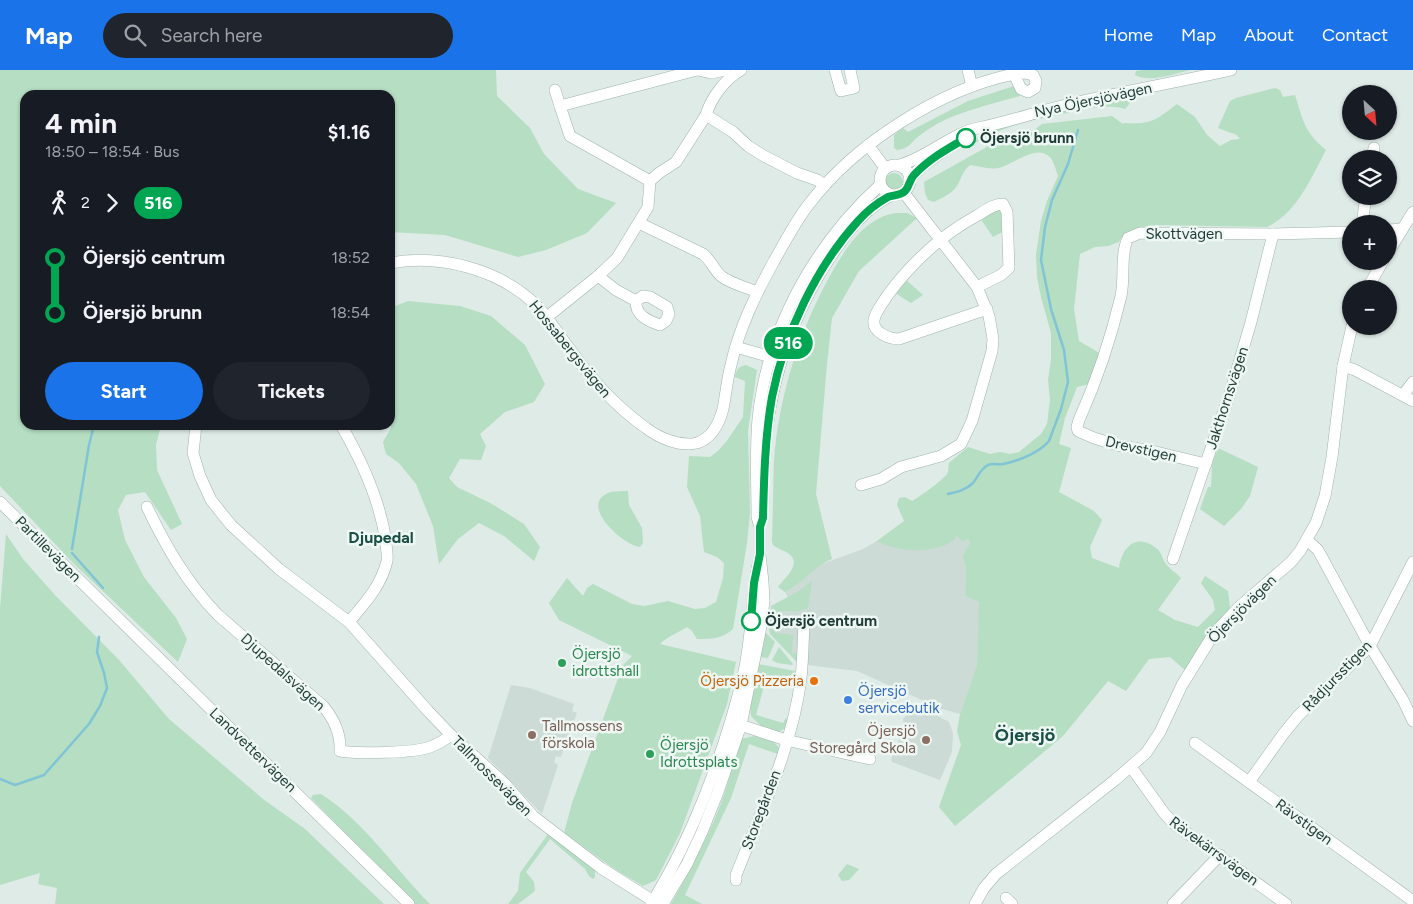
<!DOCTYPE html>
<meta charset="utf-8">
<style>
:root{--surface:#171b24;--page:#20242c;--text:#f1f3f6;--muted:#9ea1a6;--accent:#1a73e8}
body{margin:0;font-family:Figtree,sans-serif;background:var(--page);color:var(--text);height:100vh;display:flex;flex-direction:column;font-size:19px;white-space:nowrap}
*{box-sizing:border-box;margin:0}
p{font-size:16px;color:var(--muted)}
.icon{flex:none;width:28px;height:28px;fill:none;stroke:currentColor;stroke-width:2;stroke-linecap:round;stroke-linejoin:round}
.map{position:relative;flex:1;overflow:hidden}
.side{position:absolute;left:20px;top:20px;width:375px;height:340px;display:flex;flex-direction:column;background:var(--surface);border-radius:15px;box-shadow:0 1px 4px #0004}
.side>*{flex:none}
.badge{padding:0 10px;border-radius:16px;font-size:18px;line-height:32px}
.needle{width:32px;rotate:154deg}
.controls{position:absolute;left:1342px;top:15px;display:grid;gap:10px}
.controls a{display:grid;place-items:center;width:55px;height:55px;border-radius:50%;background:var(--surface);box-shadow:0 1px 4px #0004;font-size:25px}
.map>.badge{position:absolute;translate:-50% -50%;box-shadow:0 0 0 2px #fff}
.legs{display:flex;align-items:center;gap:8px;height:55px;padding:0 25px;font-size:16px}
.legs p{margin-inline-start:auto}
.headline{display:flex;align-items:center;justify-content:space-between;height:85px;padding:0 25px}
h1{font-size:28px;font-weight:700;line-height:38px}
.button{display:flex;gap:10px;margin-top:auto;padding:10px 25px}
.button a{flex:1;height:58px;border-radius:30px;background:var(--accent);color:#fff;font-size:20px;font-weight:700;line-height:58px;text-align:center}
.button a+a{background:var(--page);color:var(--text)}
ul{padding:0 25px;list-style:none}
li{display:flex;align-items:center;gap:18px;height:55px;font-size:19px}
li i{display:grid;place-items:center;width:8px;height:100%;margin:0 6px;background:currentColor}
li i::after{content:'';width:12px;height:12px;margin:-6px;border:4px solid;border-radius:50%;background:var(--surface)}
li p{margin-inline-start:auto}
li:first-child i{background:linear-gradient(#0000 50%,currentColor 0)}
li:last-child i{background:linear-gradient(currentColor 50%,#0000 0)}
header{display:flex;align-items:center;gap:30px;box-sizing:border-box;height:70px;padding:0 25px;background:var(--accent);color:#fff}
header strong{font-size:24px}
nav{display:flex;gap:28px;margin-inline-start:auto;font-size:18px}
.search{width:350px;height:45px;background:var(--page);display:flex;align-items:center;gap:12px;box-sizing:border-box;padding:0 18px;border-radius:28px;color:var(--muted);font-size:19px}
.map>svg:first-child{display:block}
.built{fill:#ccdbd5}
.green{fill:#b5dec2}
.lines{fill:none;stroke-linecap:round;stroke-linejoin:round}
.stream{stroke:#81c4d5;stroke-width:2.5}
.minor-casing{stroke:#a1b3ad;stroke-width:12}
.minor{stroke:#fff;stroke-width:11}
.line-1-casing{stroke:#fff;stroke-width:11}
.line-1{stroke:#00a651;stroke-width:8}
.stop-1-dot{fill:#fff;stroke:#00a651;stroke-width:2.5}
.leisure-dot{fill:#2e9e5b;stroke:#eef7f3;stroke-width:2}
.food-dot{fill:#e8710a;stroke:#eef7f3;stroke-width:2}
.shop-dot{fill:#3f7fe0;stroke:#eef7f3;stroke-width:2}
.education-dot{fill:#8d6e63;stroke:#eef7f3;stroke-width:2}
.labels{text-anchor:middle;stroke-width:5;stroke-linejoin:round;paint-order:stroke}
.street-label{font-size:15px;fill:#1e3b35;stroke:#eef7f3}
.stop-label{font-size:15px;font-weight:bold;fill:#1e3b35;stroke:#eef7f3;text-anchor:start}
.leisure-label{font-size:15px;fill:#27864d;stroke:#eef7f3;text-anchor:start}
.food-label{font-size:15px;fill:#c56008;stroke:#eef7f3;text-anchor:end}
.shop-label{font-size:15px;fill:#366cbe;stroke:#eef7f3;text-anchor:start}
.education-label{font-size:15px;fill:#785e54;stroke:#eef7f3;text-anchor:start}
.neighbourhood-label{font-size:16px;font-weight:bold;fill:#194f44;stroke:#eef7f3}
.quarter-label{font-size:18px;font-weight:bold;fill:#194f44;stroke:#eef7f3}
</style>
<header>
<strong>Map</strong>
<div class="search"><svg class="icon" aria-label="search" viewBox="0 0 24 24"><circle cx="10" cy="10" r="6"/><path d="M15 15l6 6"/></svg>Search here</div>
<nav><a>Home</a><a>Map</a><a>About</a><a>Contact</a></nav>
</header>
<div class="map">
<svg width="1413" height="834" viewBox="0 0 1413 834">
<rect width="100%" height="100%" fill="#deebe6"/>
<g class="built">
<path d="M 919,453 L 968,469 L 970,473 L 962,486 L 966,497 L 965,526 L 979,532 L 979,561 L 977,595 L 960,644 L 942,639 L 857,601 L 807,595 L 796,589 L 771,560 L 772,544 L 788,527 L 785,522 L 794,517 L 819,495 L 863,479 L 877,471 Z"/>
<path d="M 511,615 L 530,618 L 574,634 L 572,641 L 577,643 L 561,687 L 556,686 L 554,692 L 558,695 L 542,744 L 488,688 Z"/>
<path d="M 921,633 L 929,641 L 949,652 L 953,663 L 952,682 L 940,710 L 892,692 L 891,689 L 904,658 L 903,649 L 911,640 Z"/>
</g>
<g class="green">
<path d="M 0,0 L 496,0 L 497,26 L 530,58 L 544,84 L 578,119 L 616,133 L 587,163 L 546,180 L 518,187 L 445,165 L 390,162 L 390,25 L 25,25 L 25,355 L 161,355 L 156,375 L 157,400 L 182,454 L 171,460 L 145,422 L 126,425 L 118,440 L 125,470 L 144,507 L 176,548 L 187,569 L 178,592 L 73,493 L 0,416 Z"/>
<path d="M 1143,0 L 1190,0 C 1174,4 1150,13 1135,5 L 1136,1 Z"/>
<path d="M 1014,16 L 1020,26 C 992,34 956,42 932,57 C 927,60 923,63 919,66 C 911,72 909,79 897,80 L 894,78 L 894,65 L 903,58 L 908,62 L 968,31 Z"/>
<path d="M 1275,18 L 1280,20 L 1283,27 L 1295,25 C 1303,50 1304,62 1326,80 C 1311,108 1297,143 1267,157 L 1157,155 C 1143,157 1126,158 1119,172 L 1108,176 L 1095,177 L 1080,184 L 1074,239 L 1079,271 L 1101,284 L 1089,314 L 1077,317 L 1065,348 L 1059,374 L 1071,378 L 1059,422 L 1094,441 L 1102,450 L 1090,477 L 1092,488 L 1119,498 C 1122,478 1135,462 1156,478 C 1161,482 1162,486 1164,491 C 1167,497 1176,503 1181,508 L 1158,540 L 1175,550 L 1198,557 L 1215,540 L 1213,530 L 1201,513 L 1205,506 L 1228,521 L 1230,538 L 1204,569 L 1185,600 L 1170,587 L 1149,589 L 1126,621 L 1108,611 L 1063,666 L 955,756 L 939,737 L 961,675 L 957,661 L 960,644 L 977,595 L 979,532 L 965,526 L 966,497 L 962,486 L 970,473 L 968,469 L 962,471 L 957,466 C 942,486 895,482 877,471 L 904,451 L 897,435 L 899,428 L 905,427 L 912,431 C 918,428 943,410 947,404 C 949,401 948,397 949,393 L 968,377 L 990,384 L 1000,382 L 1010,384 L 1019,382 L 1041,364 L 1047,354 L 1050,330 L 1048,310 L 1051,289 L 1051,263 L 1041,227 L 1037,207 L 1036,185 L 1041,151 L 1047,131 L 1058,106 C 1056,100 1054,92 1050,87 C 1036,73 1013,95 998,98 C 988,100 980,96 970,95 C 963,101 963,104 959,112 C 955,122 944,127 934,132 L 928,130 L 925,123 L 924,112 L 985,78 L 994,71 L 1008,74 L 1021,70 L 1042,54 L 1112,46 L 1123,54 L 1124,53 C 1151,55 1156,50 1177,34 L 1195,47 L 1207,65 L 1220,76 L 1231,70 L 1240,69 L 1237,65 L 1218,58 L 1230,31 L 1236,28 Z"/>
<path d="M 1130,28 L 1130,33 L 1125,39 C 1106,33 1086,39 1067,43 C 1035,49 1003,56 975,73 L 974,71 C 1018,45 1081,38 1130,28 Z"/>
<circle cx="894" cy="112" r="9"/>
<path d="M 999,140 L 1001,142 L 1004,161 L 993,167 L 980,148 Z"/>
<path d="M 895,143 L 907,143 L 917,148 L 859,201 L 832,248 L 827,294 L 816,424 L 832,489 C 812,497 804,513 785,522 L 778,517 C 785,508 803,493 788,483 C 783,480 778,479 773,475 L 772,471 C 773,444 773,417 774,391 C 779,324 801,255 835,197 C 849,173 867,148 895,143 Z"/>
<path d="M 905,209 L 923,225 L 911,233 L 895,223 Z"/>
<path d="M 408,231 L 460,236 L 491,246 L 525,275 L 545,314 L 534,332 L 505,342 L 480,364 L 486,376 L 481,390 L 460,389 L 449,408 L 457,417 L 492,434 L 524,454 L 540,477 L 534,491 L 504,466 L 479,453 L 458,469 L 439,494 L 433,456 L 416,414 L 399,393 L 386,384 L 383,372 L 391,358 L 390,238 Z"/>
<path d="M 746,295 L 757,300 L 748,361 L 750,443 L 747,473 L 733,559 C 722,569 712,569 697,569 L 692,561 L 687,557 C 677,564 669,565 660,574 L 736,592 L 727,634 L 680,763 L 656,810 L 643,816 L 616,800 L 564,763 L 572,733 L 623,595 L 632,586 L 559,550 L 549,533 L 567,508 L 583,526 L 587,518 L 593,514 L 632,534 L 645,536 L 668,531 L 695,539 L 705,538 L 716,532 L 723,508 L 724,493 L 717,487 L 704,482 L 700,446 L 687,417 L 689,386 L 710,387 L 718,381 L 726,372 L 743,347 L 745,311 L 735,307 C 736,299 739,297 746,295 Z"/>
<path d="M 1218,378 L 1258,397 L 1250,426 L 1241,439 L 1224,456 L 1200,439 L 1208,417 L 1211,417 L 1212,394 Z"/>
<path d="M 628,421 L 629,435 L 642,458 L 643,473 L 640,477 C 620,474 577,432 611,422 C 616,421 623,421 628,421 Z"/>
<path d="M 6,464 L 23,489 L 55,525 L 119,590 L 169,649 L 263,729 L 305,759 L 384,834 L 55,834 L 57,818 L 38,814 L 40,803 L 0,815 L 0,539 Z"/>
<path d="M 812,511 L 808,538 L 799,541 L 778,541 L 775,563 L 793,565 L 792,583 L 798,585 L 797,592 L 770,564 L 769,559 L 771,536 L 799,521 Z"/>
<path d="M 765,562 L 775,572 L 768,588 L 759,587 Z"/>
<path d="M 779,577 L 793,594 L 792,595 L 777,593 L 772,590 Z"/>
<path d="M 758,594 L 795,601 L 794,613 L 767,605 L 756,645 L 783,653 L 786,648 L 788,651 L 785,658 L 779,662 L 762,657 L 751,646 L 750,635 Z"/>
<path d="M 754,666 L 773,671 L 780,679 L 778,684 L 749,674 L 731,728 L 685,825 L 702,834 L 671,834 C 691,798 712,761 725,722 C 731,704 734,686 741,669 Z"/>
<path d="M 321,724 C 365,752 394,798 430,834 L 415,834 L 311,728 L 313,725 Z"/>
<path d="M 548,764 L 595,800 L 595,807 L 593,809 L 589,806 L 585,799 L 550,769 L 526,802 L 534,812 L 535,821 L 518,834 L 508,834 L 518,821 L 520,803 Z"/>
<path d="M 847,794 L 859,799 L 849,810 L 842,811 L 838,805 Z"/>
</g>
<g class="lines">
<g class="stream">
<path d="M 948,424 C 957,422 966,420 973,413 C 978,407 980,399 988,395 C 993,393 998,395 1003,394 C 1018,391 1039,383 1049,371 L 1061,339 L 1068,312 L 1064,280 L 1051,239 L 1041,190 L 1045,157 L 1052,130 L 1068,94 L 1078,60"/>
<path d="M 72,479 L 89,375 L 94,355"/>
<path d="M 72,483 L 103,518"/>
<path d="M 0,709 L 15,715 L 44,705 L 89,654 L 100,636 L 107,618 L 104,603 L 97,582 L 99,567"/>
</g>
<defs>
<g id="minor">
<path d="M 698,0 L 711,3 L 725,0"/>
<path d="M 835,0 L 841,21 L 854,18 L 850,0"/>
<path d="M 968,0 L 972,16"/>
<path d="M 555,20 L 560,36"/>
<path d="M 706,45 C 711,28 725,9 741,0"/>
<path d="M 868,75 L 885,98"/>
<path d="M 1372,89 L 1374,78"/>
<circle cx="895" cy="110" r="15"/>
<path d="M 899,95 C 927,88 950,64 978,58 C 1009,52 1039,41 1070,34 C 1123,22 1177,12 1231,0"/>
<path d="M 910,109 L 919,99 L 939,84"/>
<path d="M 650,111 L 570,66 L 560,36 L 697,0"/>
<path d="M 639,153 L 703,184 C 711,190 714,200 721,206 C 731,214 746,217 757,222"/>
<path d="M 1362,154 L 1366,126"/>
<path d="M 1389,160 L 1402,159"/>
<path d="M 1389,181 L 1413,142"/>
<path d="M 390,193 C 440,184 499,199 536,235 C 549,248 558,264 569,278 C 592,310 614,335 646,358 C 659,368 680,377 697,373 C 712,368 719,354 723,339 C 726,324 727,309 731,295 C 739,258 756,224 774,191 C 785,172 795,152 809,134 C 855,74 940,19 1014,4 L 1021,19 L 1028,22 L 1035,18 L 1036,11 L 1033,5 L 1025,3 L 1014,4"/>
<path d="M 598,206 L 616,220 L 636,231 C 635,245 648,251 660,255 L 666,251 L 669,244 L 667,237 L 650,227 L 643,226 L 636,231"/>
<path d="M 977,217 L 1001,205 L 1009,198 L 1007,142 L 1003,134 C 994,134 986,140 978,145 C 941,165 912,192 887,226 C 883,233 875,242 874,250 C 872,262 889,269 899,269 L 987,239"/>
<path d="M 1367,219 L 1383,191"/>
<path d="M 547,247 L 598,206 L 617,188 L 648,137 L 650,111 L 659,103 L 676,92 L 706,45 L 733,62 L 748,76 L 764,86 L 797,103 L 817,110 L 825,115"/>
<path d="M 736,277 L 778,289"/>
<path d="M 1343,296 L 1355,300 L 1413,331"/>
<path d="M 1403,325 L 1413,312"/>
<path d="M 196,355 L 193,383 L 200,406 L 211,430 L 231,455 L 279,499 L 349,552 L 428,641 L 451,665 L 504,713 L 533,746 L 601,798 L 658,834"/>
<path d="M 341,355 C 362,391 380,430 386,472 C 386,478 388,485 387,491 C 381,516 365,533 349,552"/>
<path d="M 1206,394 L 1156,382 L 1117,375 L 1094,368 L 1078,361 L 1077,357 L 1079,350 C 1097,310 1111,268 1121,226 C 1125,208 1120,185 1128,168 L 1140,163 L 1273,164 L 1351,162"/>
<path d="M 764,398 C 766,319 792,240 838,176 C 852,156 870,134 893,125"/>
<path d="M 861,415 L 881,409 L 901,397 L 941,386 L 961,374 L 972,351 L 992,281 L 993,269 L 989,246 L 977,217 L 904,123"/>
<path d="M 0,432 L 409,834"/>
<path d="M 147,437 C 166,477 187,513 218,545 L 323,636 C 334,649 341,663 340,681 C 358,684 414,683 430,677 C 438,674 445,670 451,665"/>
<path d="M 1307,470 L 1318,480 L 1370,576 L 1403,630 L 1413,651"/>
<path d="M 1173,489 L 1231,320 L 1251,252 L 1273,164"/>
<path d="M 734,653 L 786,670 L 870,689"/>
<path d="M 1195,673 L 1413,831"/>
<path d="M 1131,697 L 1164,743 L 1173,753 L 1286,834"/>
<path d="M 1249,712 L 1284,663 L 1298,646 L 1370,576 L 1413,492"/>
<path d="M 736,810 L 736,805 C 761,742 793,675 801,608 C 803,590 803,572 804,554"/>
<path d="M 1006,828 L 1012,834"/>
<path d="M 651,834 C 693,767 724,683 743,606 C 752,569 751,531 758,494"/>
<path d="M 663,834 L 687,794 L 702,762 L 718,722 L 741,655 L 760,562 L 764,531 L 763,512 L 760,485 L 760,457 L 757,447 C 757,415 755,381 758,349 C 767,260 814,175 880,115"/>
<path d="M 975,834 L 984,818 L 996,804 L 1115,710 L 1146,683 L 1160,662 L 1182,615 L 1213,565 L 1238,538 L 1291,492 L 1300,481 L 1316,453 L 1325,426 L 1332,387 L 1343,296 L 1352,256"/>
<path d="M 1173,834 L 1220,785"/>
</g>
</defs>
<use href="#minor" class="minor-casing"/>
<use href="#minor" class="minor"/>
</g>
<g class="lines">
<defs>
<path id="line-1" d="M 751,551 L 754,513 L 760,484 L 760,457 L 763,448 C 764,407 765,367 772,327 C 784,265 816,197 858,151 C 866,142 877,133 888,127 C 893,125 900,126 905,121 C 910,116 909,110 914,105 C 929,89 947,79 966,68"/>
</defs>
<use href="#line-1" class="line-1-casing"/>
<use href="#line-1" class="line-1"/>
</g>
<g class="stop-1-dot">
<circle cx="966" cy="68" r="9"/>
<circle cx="751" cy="551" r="9"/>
</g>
<g class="leisure-dot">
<circle cx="562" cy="593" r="5"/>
<circle cx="650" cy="684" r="5"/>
</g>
<circle class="food-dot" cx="814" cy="611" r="5"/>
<circle class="shop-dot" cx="848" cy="630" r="5"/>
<g class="education-dot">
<circle cx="532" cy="665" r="5"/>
<circle cx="926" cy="670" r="5"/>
</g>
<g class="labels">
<g class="street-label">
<text transform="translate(1093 30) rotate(-12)" y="5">Nya Öjersjövägen</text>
<text x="1184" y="169">Skottvägen</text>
<text transform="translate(570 279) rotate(51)" y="5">Hossabergsvägen</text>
<text transform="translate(1227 328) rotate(-72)" y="5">Jakthornsvägen</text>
<text transform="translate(1141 379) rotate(13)" y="5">Drevstigen</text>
<text transform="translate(48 479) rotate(45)" y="5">Partillevägen</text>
<text transform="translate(1242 539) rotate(-45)" y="5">Öjersjövägen</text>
<text transform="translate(283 602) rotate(42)" y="5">Djupedalsvägen</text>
<text transform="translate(1337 606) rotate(-46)" y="5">Rådjursstigen</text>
<text transform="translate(253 680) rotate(44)" y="5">Landvettervägen</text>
<text transform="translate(492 706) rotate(45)" y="5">Tallmossevägen</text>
<text transform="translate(761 740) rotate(-69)" y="5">Storegården</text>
<text transform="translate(1304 752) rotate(36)" y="5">Rävstigen</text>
<text transform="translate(1214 781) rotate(36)" y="5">Rävekärrsvägen</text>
</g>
<g class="stop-label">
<text x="980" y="73">Öjersjö brunn</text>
<text x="765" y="556">Öjersjö centrum</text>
</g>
<g class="leisure-label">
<text x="572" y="589">Öjersjö<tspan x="572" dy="17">idrottshall</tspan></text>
<text x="660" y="680">Öjersjö<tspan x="660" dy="17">Idrottsplats</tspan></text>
</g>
<g class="food-label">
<text x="804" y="616">Öjersjö Pizzeria</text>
</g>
<g class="shop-label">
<text x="858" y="626">Öjersjö<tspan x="858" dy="17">servicebutik</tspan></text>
</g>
<g class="education-label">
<text x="542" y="661">Tallmossens<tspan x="542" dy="17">förskola</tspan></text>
<text x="916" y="666" text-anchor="end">Öjersjö<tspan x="916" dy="17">Storegård Skola</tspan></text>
</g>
<g class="neighbourhood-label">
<text x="381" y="473">Djupedal</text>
</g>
<g class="quarter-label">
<text x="1025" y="671">Öjersjö</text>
</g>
</g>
</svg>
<div class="controls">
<a><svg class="needle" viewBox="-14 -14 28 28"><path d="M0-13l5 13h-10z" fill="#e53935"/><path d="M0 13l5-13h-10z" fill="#9ea1a6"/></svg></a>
<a><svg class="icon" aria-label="layers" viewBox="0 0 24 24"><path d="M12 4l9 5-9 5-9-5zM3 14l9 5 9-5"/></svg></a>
<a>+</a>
<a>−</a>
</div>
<b class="badge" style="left:788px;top:273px;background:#00a651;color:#fff">516</b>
<section class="side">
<div class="headline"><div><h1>4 min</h1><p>18:50 – 18:54 · Bus</p></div><b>$1.16</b></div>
<div class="legs"><svg class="icon" aria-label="walk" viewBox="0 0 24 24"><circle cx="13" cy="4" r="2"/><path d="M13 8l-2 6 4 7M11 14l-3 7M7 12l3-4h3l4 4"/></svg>2<svg class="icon" aria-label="forward" viewBox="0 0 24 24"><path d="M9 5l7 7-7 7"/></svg><b class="badge" style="background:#00a651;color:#fff">516</b></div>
<ul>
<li><i style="color:#00a651"></i><b>Öjersjö centrum</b><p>18:52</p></li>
<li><i style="color:#00a651"></i><b>Öjersjö brunn</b><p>18:54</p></li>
</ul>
<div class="button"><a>Start</a><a>Tickets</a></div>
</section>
</div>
